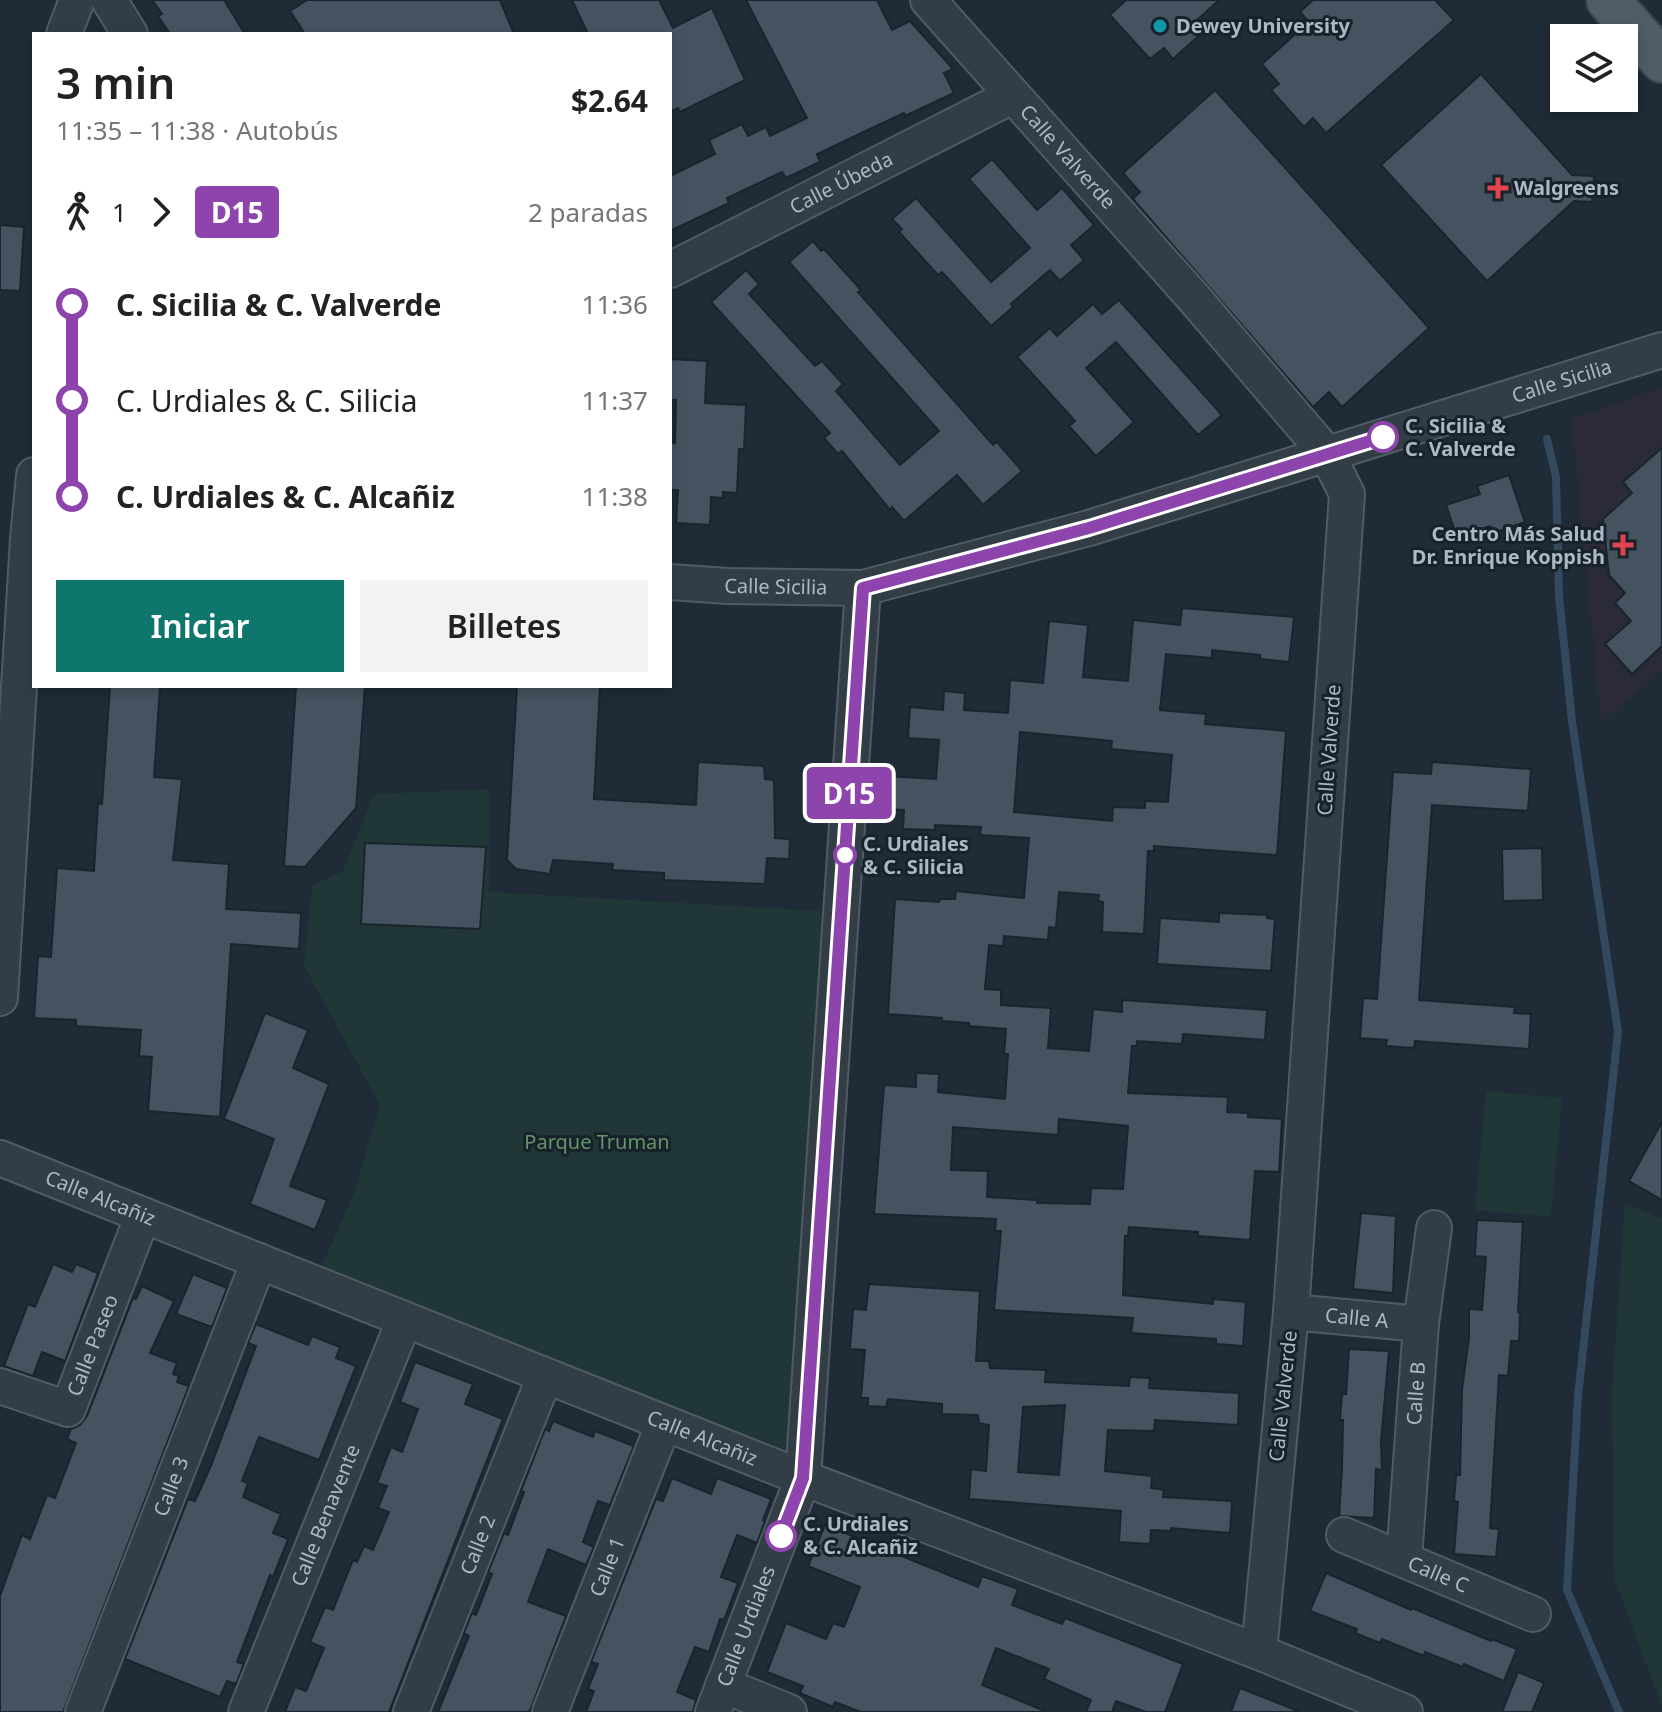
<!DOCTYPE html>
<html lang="es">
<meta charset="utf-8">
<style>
:root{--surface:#fff;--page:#f2f2f2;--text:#222;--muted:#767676;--accent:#0f766e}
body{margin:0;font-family:"Noto Sans",sans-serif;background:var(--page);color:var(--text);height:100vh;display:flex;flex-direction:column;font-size:30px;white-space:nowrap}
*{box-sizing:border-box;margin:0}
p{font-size:26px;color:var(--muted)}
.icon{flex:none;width:44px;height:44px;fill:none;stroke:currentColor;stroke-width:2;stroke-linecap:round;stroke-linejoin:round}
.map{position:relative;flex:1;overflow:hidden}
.sheet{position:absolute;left:32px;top:32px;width:640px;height:656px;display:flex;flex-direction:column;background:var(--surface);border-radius:0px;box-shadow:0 4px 12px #0003}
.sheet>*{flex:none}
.badge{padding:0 16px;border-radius:6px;font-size:28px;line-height:52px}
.buttons{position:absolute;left:1550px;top:24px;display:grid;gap:16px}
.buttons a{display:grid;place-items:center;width:88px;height:88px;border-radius:0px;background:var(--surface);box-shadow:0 4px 12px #0003;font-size:40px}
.map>.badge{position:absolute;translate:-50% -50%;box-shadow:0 0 0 4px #fff}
.legs{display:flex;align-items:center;gap:12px;height:88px;padding:0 24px;font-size:26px}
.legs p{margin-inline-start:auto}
.overview{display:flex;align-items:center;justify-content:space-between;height:136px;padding:0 24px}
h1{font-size:44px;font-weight:600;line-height:60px}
.primary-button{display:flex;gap:16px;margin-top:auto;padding:16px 24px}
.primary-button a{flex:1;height:92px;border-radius:0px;background:var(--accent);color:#fff;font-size:32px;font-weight:600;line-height:92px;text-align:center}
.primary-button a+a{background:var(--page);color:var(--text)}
ul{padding:0 24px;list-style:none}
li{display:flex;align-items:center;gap:28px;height:96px;font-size:30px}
li i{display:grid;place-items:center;width:12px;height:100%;margin:0 10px;background:currentColor}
li i::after{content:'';width:20px;height:20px;margin:-10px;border:6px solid;border-radius:50%;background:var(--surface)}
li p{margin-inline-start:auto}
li:first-child i{background:linear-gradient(#0000 50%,currentColor 0)}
li:last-child i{background:linear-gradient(currentColor 50%,#0000 0)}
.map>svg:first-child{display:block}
.medical{fill:#2a2a38}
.green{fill:#213737}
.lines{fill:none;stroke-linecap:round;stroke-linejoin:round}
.stream{stroke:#32495e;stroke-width:8}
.building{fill:#455360;stroke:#1a242d;stroke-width:2;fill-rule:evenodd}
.minor-casing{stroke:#505b65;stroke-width:38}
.major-casing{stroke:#3c4650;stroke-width:46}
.minor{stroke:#323d46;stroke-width:34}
.major{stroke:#505c67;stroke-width:42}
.line-1-casing{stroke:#fff;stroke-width:18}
.line-1{stroke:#8e44ad;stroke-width:12}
.culture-dot{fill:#0f9aa8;stroke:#18222b;stroke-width:3}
.health-dot{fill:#e0444e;stroke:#18222b;stroke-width:3}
.stop-1-dot{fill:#fff;stroke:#8e44ad;stroke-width:4}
.labels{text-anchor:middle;stroke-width:6;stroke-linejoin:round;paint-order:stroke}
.poi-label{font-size:20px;font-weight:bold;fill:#acb8c4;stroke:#18222b;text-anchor:start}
.street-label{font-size:20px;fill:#acb8c4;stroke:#18222b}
.stop-label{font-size:20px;font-weight:bold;fill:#acb8c4;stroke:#18222b;text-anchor:start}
.park-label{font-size:20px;fill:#64946a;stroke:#18222b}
</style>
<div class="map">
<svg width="1662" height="1712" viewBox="0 0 1662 1712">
<rect width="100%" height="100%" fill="#1f2b36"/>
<path class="medical" d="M 1662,387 L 1662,671 L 1601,723 L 1571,419 Z"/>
<g class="green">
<path d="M 489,789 L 489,892 L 822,911 L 835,927 L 796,1442 L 776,1457 L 318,1275 L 354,1193 L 380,1105 L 304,966 L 312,886 L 343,871 L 374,794 Z"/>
<path d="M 1486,1091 L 1562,1098 L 1551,1217 L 1475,1210 Z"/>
<path d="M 1625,1203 L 1662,1219 L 1662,1707 L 1614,1577 L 1612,1391 Z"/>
</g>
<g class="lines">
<path class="stream" d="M 1547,439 L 1556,477 L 1559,596 L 1572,721 L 1618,1032 L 1578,1396 L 1567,1590 L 1619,1712"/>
</g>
<g class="building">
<path d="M 152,0 L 224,0 L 245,34 L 170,34 L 158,16 L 162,14 Z"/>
<path d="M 307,0 L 500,0 L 514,34 L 305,34 L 290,11 Z"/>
<path d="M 572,0 L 659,0 L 673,28 L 712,8 L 745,80 L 680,112 L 678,108 L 670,112 L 670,34 L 588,34 Z"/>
<path d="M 746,0 L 877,0 L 892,30 L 910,21 L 953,69 L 944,73 L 954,93 L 905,116 L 904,113 L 817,154 L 820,162 L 786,178 L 782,172 L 727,198 L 729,203 L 670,231 L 670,176 L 715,154 L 709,140 L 742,124 L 748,136 L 766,127 L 770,136 L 807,118 Z"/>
<path d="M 1126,0 L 1219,0 L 1195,22 L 1204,31 L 1173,59 L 1164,48 L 1150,59 L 1110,15 Z"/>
<path d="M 1313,0 L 1435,0 L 1454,20 L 1326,133 L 1313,118 L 1304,127 L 1271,90 L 1279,84 L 1262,64 L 1309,22 L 1300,12 Z"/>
<path d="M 1481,74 L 1572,175 L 1594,176 L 1592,202 L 1574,201 L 1487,281 L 1381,165 Z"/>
<path d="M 1215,90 L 1429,328 L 1342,407 L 1329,392 L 1313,407 L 1133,199 L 1140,192 L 1123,173 Z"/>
<path d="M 992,159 L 1037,210 L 1062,188 L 1094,225 L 1071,245 L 1084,260 L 1060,281 L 1050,270 L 1011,304 L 1013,307 L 991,326 L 942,272 L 938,275 L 899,232 L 902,229 L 892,219 L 916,198 L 991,282 L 1030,248 L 969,179 Z"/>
<path d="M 0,225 L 24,227 L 20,291 L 0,290 Z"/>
<path d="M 813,241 L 821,251 L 824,249 L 861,290 L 858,292 L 993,445 L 997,442 L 1022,471 L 983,505 L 957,475 L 904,521 L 892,507 L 890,510 L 842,451 L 838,454 L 824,438 L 830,433 L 711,302 L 746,270 L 759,284 L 749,294 L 815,366 L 822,361 L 843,384 L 836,391 L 900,465 L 939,431 L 789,262 Z"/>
<path d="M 1119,300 L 1222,415 L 1198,435 L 1116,342 L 1086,368 L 1134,422 L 1096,456 L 1069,426 L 1075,421 L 1017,357 L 1050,328 L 1057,336 L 1093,304 L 1102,314 Z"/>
<path d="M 670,359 L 707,361 L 705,403 L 746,405 L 744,449 L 739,449 L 737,493 L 723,492 L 723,498 L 711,497 L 710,525 L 676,523 L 678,490 L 670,490 L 670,442 L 675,443 L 676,400 L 670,400 Z"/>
<path d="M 1662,448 L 1662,646 L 1632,674 L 1605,644 L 1631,621 L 1615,603 L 1625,593 L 1609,575 L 1603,519 L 1632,493 L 1623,482 Z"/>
<path d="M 1509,475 L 1525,522 L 1493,533 L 1490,526 L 1457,537 L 1446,505 L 1480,494 L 1477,486 Z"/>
<path d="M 1182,608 L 1294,617 L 1289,662 L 1260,659 L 1260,655 L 1212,650 L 1212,658 L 1166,654 L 1160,710 L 1206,714 L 1205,724 L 1286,731 L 1277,855 L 1154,846 L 1154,851 L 1148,851 L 1144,934 L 1102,932 L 1103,902 L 1098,901 L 1099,895 L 1059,892 L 1056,928 L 1049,927 L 1048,940 L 1004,936 L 1003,946 L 989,945 L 985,989 L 1001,990 L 1001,1005 L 1051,1008 L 1048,1048 L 1089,1051 L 1093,1009 L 1122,1012 L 1122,1000 L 1267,1010 L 1265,1040 L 1183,1034 L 1182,1044 L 1137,1041 L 1137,1046 L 1132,1046 L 1128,1093 L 1228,1097 L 1227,1112 L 1248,1113 L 1248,1117 L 1282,1119 L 1279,1172 L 1255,1171 L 1250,1240 L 1198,1236 L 1198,1232 L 1129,1227 L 1128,1236 L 1125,1236 L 1123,1295 L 1213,1304 L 1213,1299 L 1246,1302 L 1243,1346 L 1216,1344 L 1216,1339 L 1131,1333 L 1133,1318 L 994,1310 L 1001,1231 L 995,1231 L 996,1219 L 874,1214 L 884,1085 L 916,1087 L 916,1073 L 939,1074 L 938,1092 L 1005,1099 L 1008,1054 L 1004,1054 L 1006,1029 L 969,1026 L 969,1023 L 942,1021 L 942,1018 L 888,1014 L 895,899 L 939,902 L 940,899 L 955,899 L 956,891 L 1024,898 L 1029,838 L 980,835 L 981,827 L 935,825 L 935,830 L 903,829 L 904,810 L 885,809 L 887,776 L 936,779 L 939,740 L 908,738 L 910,707 L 943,710 L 944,691 L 965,693 L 964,710 L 1008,713 L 1010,680 L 1043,683 L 1049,621 L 1088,625 L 1083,677 L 1128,681 L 1133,620 L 1180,625 ZM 1020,732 L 1112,741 L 1111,749 L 1172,755 L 1168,802 L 1145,801 L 1145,808 L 1113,807 L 1112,821 L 1014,812 ZM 1059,1119 L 1128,1126 L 1123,1189 L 1091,1188 L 1090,1204 L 1037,1203 L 1037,1200 L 987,1197 L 988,1171 L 951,1170 L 953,1127 L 1058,1135 Z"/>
<path d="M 110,686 L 160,686 L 154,777 L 182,779 L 173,860 L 229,864 L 226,909 L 301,913 L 299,949 L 231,944 L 220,1117 L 148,1111 L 152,1057 L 139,1056 L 141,1030 L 76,1026 L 76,1020 L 34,1018 L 38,956 L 51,957 L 57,868 L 94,871 L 98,804 L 102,804 Z"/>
<path d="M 296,686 L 365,686 L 356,808 L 305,867 L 284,866 Z"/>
<path d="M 517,686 L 600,686 L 594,799 L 696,805 L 698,762 L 764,766 L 765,779 L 774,780 L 775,838 L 790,839 L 789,859 L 767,858 L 765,884 L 664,880 L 664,873 L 612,870 L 613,864 L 553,860 L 550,874 L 516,869 L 507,860 Z"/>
<path d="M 1432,762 L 1531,769 L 1528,811 L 1432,805 L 1419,1000 L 1515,1007 L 1514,1013 L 1531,1014 L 1529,1049 L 1415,1041 L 1414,1048 L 1386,1046 L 1387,1040 L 1360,1038 L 1363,998 L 1377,999 L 1393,772 L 1431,774 Z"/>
<path d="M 365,843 L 486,847 L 480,929 L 361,924 Z"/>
<path d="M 1542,848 L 1543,900 L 1503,901 L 1502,849 Z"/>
<path d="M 1219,913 L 1267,915 L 1267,918 L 1275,919 L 1271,971 L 1157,964 L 1160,918 L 1219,922 Z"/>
<path d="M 265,1013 L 308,1030 L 293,1068 L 329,1084 L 290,1186 L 327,1200 L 315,1230 L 250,1204 L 274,1139 L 224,1119 Z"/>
<path d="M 1662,1122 L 1662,1200 L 1629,1181 Z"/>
<path d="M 1361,1213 L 1396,1216 L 1393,1293 L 1353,1289 Z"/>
<path d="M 1477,1220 L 1523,1222 L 1518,1312 L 1520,1313 L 1519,1341 L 1511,1341 L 1508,1376 L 1499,1375 L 1490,1528 L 1499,1529 L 1496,1557 L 1454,1554 L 1458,1502 L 1454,1501 L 1456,1475 L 1460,1475 L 1462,1389 L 1469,1338 L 1469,1309 L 1482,1310 L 1486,1257 L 1475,1256 Z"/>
<path d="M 53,1264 L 72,1272 L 76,1264 L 98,1273 L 65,1361 L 42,1352 L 33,1376 L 4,1366 L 28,1304 L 35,1307 Z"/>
<path d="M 193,1274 L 227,1288 L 212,1327 L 176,1314 Z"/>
<path d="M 869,1284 L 980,1291 L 976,1361 L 989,1361 L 990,1368 L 1046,1370 L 1045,1382 L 1129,1386 L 1130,1377 L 1150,1378 L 1149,1388 L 1239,1393 L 1238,1425 L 1155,1420 L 1154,1431 L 1108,1430 L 1105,1471 L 1152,1476 L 1151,1488 L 1164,1490 L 1163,1497 L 1232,1501 L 1230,1533 L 1171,1528 L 1171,1531 L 1151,1530 L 1150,1544 L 1119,1542 L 1121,1511 L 969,1499 L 971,1469 L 986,1471 L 989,1425 L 979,1423 L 978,1415 L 942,1414 L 942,1404 L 888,1399 L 886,1407 L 868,1406 L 868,1398 L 861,1398 L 865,1350 L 850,1349 L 853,1309 L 866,1310 ZM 1065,1405 L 1059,1475 L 1018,1472 L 1023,1407 Z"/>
<path d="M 142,1286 L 174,1301 L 150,1353 L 177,1363 L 173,1374 L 179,1376 L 177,1382 L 189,1386 L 63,1712 L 0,1712 L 0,1596 L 22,1535 L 30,1539 L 47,1495 L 55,1498 L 76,1443 L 67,1439 L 71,1429 L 80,1425 L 87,1416 L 133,1298 L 136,1299 Z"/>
<path d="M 256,1324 L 308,1345 L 312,1336 L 340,1347 L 336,1358 L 356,1366 L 319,1460 L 259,1437 L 242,1481 L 248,1483 L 243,1497 L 281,1514 L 273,1533 L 288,1539 L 273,1577 L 270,1575 L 237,1662 L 244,1664 L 236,1684 L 227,1681 L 220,1697 L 125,1659 L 188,1499 L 195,1501 L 210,1468 L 256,1346 L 248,1343 Z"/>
<path d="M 1349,1349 L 1389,1351 L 1381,1442 L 1382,1470 L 1376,1469 L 1374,1518 L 1339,1516 L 1342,1468 L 1343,1420 L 1340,1420 L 1342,1394 L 1346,1394 Z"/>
<path d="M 415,1362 L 473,1384 L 465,1404 L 503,1419 L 389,1712 L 285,1712 L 295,1687 L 306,1691 L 324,1648 L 310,1642 L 325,1607 L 333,1610 L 353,1560 L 357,1562 L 364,1546 L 373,1550 L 389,1512 L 378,1508 L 387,1486 L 377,1483 L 391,1447 L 402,1452 L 418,1409 L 400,1402 Z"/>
<path d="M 553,1421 L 593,1437 L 595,1431 L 634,1446 L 610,1505 L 598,1501 L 583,1542 L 594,1547 L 586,1565 L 548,1549 L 528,1602 L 566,1616 L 531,1708 L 529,1712 L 438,1712 L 469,1636 L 464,1633 L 472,1613 L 476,1615 L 492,1574 L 488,1572 L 504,1533 L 508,1535 L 524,1492 L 521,1491 L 545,1429 L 549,1431 Z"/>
<path d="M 672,1478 L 711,1494 L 717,1478 L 771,1499 L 763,1520 L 765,1521 L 757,1543 L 737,1535 L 721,1577 L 738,1583 L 724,1620 L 720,1619 L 709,1652 L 695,1647 L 677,1692 L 696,1700 L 693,1712 L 586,1712 L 594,1691 L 588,1689 L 598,1664 L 591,1662 L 656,1499 L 663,1501 Z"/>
<path d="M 825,1525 L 978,1587 L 982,1576 L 1018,1589 L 1012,1605 L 1062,1624 L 1065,1618 L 1183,1664 L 1165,1712 L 1146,1712 L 1116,1701 L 1112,1712 L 1086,1712 L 1091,1700 L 1044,1679 L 1049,1669 L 996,1648 L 982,1685 L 1047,1712 L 861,1712 L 835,1702 L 833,1707 L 800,1693 L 803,1686 L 767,1672 L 786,1623 L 826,1639 L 833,1623 L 844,1627 L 860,1587 L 808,1566 Z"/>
<path d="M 1326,1573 L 1411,1610 L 1412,1608 L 1491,1641 L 1492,1639 L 1517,1649 L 1504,1681 L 1464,1664 L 1463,1667 L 1425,1652 L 1424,1656 L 1382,1639 L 1380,1643 L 1355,1633 L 1357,1629 L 1310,1611 Z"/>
<path d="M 1518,1672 L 1544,1683 L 1532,1712 L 1502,1712 Z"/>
<path d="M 1240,1688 L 1298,1711 L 1297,1712 L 1231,1712 Z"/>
</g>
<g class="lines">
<defs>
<g id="minor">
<path d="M 109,0 L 130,34"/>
<path id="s1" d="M 928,0 L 1193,297 L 1327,454 L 1347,494 L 1291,1312 L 1259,1652"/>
<path d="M 64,34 L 77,0"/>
<path id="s2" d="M 670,270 L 1012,96"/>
<path id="s3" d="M 670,582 L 728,586 L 863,588 L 1089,528 L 1662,350"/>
<path d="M 0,998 L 28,539 L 34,475"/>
<path id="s4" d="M 0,1158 L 803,1478 L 1259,1652 L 1405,1712"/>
<path id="s5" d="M 1291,1312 L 1421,1324"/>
<path id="s6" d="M 0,1386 L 68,1409 L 143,1215"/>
<path id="s7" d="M 1344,1535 L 1533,1614"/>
<path id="s8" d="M 1404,1559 L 1421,1324 L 1434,1228"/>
<path d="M 723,1685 L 789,1712"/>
<path id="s9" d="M 83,1712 L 259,1261"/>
<path id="s10" d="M 246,1712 L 404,1321"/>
<path id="s11" d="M 411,1712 L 545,1376"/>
<path id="s12" d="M 550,1712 L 664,1423"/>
<path id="s13" d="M 713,1712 L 803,1478 L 863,588"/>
</g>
<path id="major" d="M 1608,0 L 1662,61"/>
</defs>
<use href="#minor" class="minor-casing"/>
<use href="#major" class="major-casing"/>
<use href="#minor" class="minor"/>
<use href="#major" class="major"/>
</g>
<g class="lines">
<defs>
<path id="line-1" d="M 781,1536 L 803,1478 L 863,588 L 1089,528 L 1383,437"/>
</defs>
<use href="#line-1" class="line-1-casing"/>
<use href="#line-1" class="line-1"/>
</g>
<circle class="culture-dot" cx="1160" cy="26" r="8"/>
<g class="health-dot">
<path d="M1494 176h8v8h8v8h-8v8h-8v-8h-8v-8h8z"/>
<path d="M1619 533h8v8h8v8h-8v8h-8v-8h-8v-8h8z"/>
</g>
<g class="stop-1-dot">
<circle cx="1383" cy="437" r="14"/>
<circle cx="845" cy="855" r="10"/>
<circle cx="781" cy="1536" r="14"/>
</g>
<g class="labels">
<g class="poi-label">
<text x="1176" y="33">Dewey University</text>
<text x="1514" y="195">Walgreens</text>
<text x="1605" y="541" text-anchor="end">Centro Más Salud<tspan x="1605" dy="23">Dr. Enrique Koppish</tspan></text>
</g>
<g class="street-label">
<text dy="7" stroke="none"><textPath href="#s1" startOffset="210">Calle Valverde</textPath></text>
<text dy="7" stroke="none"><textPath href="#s2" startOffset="192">Calle Úbeda</textPath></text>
<text dy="7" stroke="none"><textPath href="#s3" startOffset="922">Calle Sicilia</textPath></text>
<text dy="7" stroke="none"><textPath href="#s3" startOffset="106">Calle Sicilia</textPath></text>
<text transform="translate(1329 750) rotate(-86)" y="7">Calle Valverde</text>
<text dy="7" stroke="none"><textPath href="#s4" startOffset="108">Calle Alcañiz</textPath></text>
<text dy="7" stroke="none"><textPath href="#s5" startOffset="66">Calle A</textPath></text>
<text dy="7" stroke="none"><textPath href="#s6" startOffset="140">Calle Paseo</textPath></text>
<text dy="7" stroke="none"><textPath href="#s8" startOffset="166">Calle B</textPath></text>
<text transform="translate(1283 1396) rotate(-84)" y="7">Calle Valverde</text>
<text dy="7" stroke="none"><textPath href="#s4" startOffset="756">Calle Alcañiz</textPath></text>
<text dy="7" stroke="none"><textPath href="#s9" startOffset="242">Calle 3</textPath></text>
<text dy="7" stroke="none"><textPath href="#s10" startOffset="212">Calle Benavente</textPath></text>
<text dy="7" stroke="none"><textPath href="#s11" startOffset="180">Calle 2</textPath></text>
<text dy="7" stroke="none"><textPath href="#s12" startOffset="156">Calle 1</textPath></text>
<text dy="7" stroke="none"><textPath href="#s7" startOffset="102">Calle C</textPath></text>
<text dy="7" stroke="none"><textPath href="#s13" startOffset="92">Calle Urdiales</textPath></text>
</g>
<g class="stop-label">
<text x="1405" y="433">C. Sicilia &amp;<tspan x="1405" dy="23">C. Valverde</tspan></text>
<text x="863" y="851">C. Urdiales<tspan x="863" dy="23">&amp; C. Silicia</tspan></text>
<text x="803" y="1531">C. Urdiales<tspan x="803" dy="23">&amp; C. Alcañiz</tspan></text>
</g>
<g class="park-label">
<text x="597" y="1149">Parque Truman</text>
</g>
</g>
</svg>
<div class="buttons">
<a><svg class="icon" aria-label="layers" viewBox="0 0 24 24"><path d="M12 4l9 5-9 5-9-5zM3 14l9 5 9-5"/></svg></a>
</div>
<b class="badge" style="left:849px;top:793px;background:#8e44ad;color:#fff">D15</b>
<section class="sheet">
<div class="overview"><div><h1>3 min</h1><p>11:35 – 11:38 · Autobús</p></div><b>$2.64</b></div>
<div class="legs"><svg class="icon" aria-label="walk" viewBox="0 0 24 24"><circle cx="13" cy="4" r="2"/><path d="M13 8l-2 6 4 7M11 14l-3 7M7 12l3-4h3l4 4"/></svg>1<svg class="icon" aria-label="forward" viewBox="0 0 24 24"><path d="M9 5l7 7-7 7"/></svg><b class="badge" style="background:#8e44ad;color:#fff">D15</b><p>2 paradas</p></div>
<ul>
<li><i style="color:#8e44ad"></i><b>C. Sicilia &amp; C. Valverde</b><p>11:36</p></li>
<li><i style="color:#8e44ad"></i><span>C. Urdiales &amp; C. Silicia</span><p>11:37</p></li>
<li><i style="color:#8e44ad"></i><b>C. Urdiales &amp; C. Alcañiz</b><p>11:38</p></li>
</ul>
<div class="primary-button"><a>Iniciar</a><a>Billetes</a></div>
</section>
</div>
